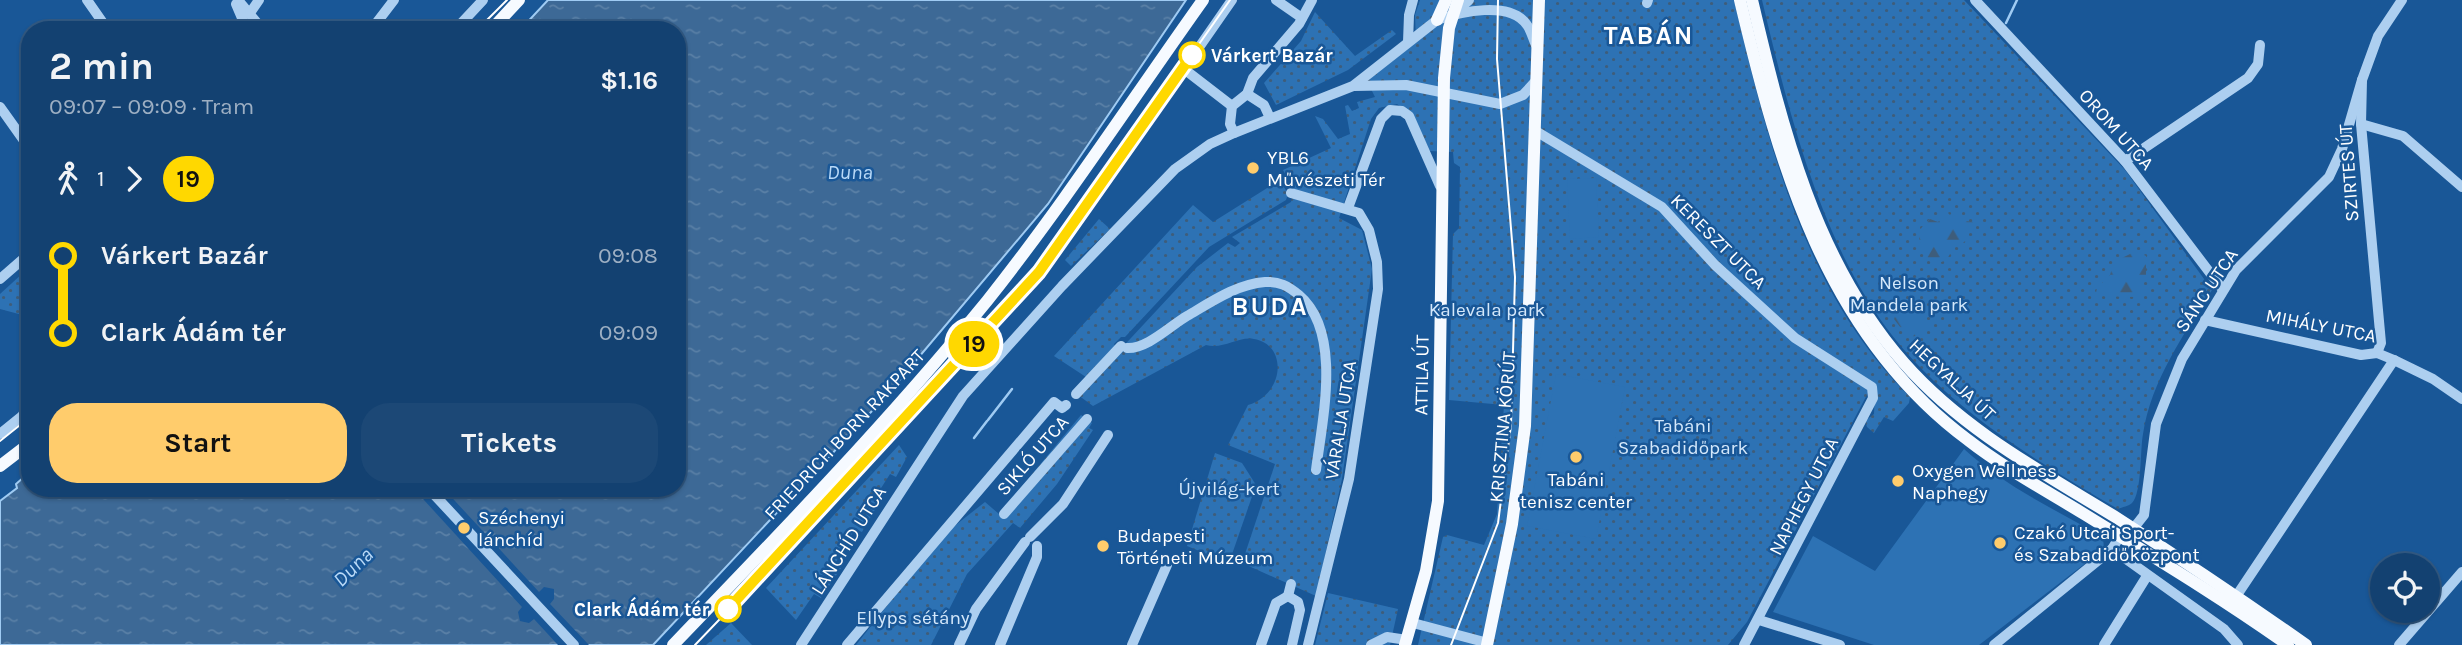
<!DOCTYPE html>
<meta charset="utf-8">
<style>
:root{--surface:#134171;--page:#1c4876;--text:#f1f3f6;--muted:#9dafc3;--line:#325a84;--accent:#ffcc6c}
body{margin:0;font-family:Karla,sans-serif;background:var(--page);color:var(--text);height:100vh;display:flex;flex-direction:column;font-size:26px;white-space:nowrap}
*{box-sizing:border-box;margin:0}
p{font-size:23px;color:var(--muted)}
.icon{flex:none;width:38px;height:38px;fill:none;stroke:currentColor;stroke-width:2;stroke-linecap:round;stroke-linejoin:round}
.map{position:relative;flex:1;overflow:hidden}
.details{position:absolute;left:21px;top:21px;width:665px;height:476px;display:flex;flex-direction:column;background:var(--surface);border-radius:28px;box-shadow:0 2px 5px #0004,0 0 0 2px var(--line)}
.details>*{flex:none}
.badge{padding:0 14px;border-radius:23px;font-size:24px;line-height:46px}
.buttons{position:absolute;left:2370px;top:553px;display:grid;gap:14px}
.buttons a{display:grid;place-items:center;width:70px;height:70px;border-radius:50%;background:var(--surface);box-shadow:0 2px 5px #0004,0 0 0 2px var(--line);font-size:35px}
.map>.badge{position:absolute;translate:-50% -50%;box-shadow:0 0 0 4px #fff}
.legs{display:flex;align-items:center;gap:10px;height:77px;padding:0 28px;font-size:23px}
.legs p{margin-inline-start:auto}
.head{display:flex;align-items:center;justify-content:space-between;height:119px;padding:0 28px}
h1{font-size:38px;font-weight:700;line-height:52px}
.primary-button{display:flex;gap:14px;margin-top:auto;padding:14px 28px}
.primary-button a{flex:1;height:80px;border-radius:28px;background:var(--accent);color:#111;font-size:28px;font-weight:700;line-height:80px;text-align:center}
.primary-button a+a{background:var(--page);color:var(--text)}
ul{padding:0 28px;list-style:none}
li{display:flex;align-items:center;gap:24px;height:77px;font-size:26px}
li i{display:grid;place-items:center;width:10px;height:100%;margin:0 9px;background:currentColor}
li i::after{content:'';width:18px;height:18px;margin:-9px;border:5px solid;border-radius:50%;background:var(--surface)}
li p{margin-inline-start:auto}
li:first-child i{background:linear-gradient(#0000 50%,currentColor 0)}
li:last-child i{background:linear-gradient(currentColor 50%,#0000 0)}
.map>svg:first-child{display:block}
.green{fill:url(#green-dots)}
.forest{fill:url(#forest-firs)}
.pitch{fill:#2d72b4}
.water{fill:url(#water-ripples);stroke:#9fcbf3;stroke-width:2}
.pier{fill:#195797}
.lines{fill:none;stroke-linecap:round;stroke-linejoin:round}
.stream{stroke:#9fcbf3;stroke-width:2.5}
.minor{stroke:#adcff0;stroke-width:10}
.major{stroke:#f6faff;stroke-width:12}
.tram{stroke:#fff;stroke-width:2}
.line-1-casing{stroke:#fff;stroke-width:16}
.line-1{stroke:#ffd800;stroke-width:10}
.stop-1-dot{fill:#fff;stroke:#ffd800;stroke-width:3.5}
.poi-dot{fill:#ffcc6c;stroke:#195797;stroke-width:2.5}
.labels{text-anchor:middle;stroke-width:5;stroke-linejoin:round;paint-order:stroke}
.stop-label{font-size:19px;font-weight:bold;fill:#fff;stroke:#195797;text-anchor:start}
.street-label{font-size:19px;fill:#fff;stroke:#195797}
.poi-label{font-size:19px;fill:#fff;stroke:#195797;text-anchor:start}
.park-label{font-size:19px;fill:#d4e8fb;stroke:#195797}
.water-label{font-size:21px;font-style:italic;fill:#b9d9f7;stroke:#195797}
.district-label{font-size:26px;font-weight:bold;letter-spacing:2px;fill:#fff;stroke:#195797}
</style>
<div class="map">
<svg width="2462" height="645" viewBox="0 0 2462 645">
<defs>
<pattern id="green-dots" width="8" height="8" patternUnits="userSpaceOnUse" patternTransform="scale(1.75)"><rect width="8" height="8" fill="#2d72b4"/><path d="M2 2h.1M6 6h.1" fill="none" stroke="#3e5d7b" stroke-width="1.8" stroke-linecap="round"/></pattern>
<pattern id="forest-firs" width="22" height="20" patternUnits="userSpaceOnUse" patternTransform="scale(1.75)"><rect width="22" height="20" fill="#2d72b4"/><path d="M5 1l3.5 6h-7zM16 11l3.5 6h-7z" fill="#3e5d7b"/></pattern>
<pattern id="water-ripples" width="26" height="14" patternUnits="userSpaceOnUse" patternTransform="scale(1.75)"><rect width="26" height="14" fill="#3d6996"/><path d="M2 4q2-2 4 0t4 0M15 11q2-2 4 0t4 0" fill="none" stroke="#5a80a6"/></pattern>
</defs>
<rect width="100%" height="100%" fill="#195797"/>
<g class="green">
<path d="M 1420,0 L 1734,0 C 1767,140 1804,293 1910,397 L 1909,403 L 1893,421 L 1884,417 L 1874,433 L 1867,427 L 1865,421 L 1874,414 L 1875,391 L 1869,391 L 1747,622 L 1728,645 L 1418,645 L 1443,537 L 1447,535 L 1484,545 L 1497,514 L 1504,405 L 1449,400 L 1453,234 L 1459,228 L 1460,167 L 1454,163 L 1453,152 L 1430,151 C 1421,132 1415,116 1397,104 L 1379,108 L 1371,119 L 1339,218 L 1362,230 L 1372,269 L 1342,479 L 1316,596 L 1242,563 L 1275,464 L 1228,445 L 1248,405 C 1286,393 1287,344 1254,339 C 1238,336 1223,350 1206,345 L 1093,406 L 1078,395 L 1197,267 L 1228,243 L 1235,247 L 1240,243 L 1232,237 L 1291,202 L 1294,190 L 1283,170 L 1331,148 L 1315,116 L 1323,119 L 1338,139 L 1350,134 L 1345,106 L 1348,105 L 1352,111 L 1359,108 L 1357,102 L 1375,97 L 1366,79 L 1416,40 L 1415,15 Z"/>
<path d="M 1762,0 L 1964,0 L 2125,170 L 2212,290 C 2184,334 2151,381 2143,434 C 2140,449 2142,493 2132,503 C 2129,506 2122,507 2118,509 C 2038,462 1953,411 1895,339 C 1821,246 1789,113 1762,0 Z"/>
<path d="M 1315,12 L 1355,56 L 1392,30 L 1396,34 L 1348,70 L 1276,105 L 1264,83 L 1301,41 Z"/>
<path d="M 1280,180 L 1288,194 L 1286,200 L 1209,247 L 1125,337 L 1121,337 L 1114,344 L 1115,346 L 1086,377 L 1054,356 L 1193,205 L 1213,222 Z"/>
<path d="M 1099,219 L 1110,229 L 1071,266 L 1065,260 Z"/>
<path d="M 23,273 L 30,293 L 30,317 L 0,309 L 0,294 Z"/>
<path d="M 1081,415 L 1092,423 L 1089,428 L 1093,430 L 1057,484 L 1020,528 L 1013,523 L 967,574 L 931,645 L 856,645 L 943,535 L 985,502 L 999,514 Z"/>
<path d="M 899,445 L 907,457 L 896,477 L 890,474 L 876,496 L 881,499 L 862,532 L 855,529 L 835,564 L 841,568 L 821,598 L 814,594 L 796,620 L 766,588 Z"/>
<path d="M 1215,453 L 1242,463 L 1256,485 L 1229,563 L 1187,546 Z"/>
<path d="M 1328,593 L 1398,609 L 1390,645 L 1315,645 Z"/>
<path d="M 731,623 L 752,645 L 706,645 Z"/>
</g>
<g class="forest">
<path d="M 1954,211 L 1966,221 L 1973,222 L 1967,239 L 1960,246 L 1948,246 L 1950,254 L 1946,260 L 1934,265 C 1926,260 1918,243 1919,233 C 1920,228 1926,223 1930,219 L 1938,222 L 1947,212 L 1950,215 Z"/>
<path d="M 2136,251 L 2146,256 L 2146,278 L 2138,297 L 2099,296 L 2096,293 L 2097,288 L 2110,275 L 2114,262 Z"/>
<path d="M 1894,294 L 1922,311 L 1927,326 L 1924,335 L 1908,337 L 1890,314 L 1888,299 Z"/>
</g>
<g class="pitch">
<path d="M 1596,178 L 1599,237 L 1570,239 L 1567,179 Z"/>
<path d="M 1556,374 L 1625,387 L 1596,539 L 1527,526 Z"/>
<path d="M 1964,449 C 2004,486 2056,510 2103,537 L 2104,549 L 1979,645 L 1874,645 L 1773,612 L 1813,536 L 1875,571 Z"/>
</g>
<path class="water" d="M 548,0 L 1186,0 L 1048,204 L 886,396 L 653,645 L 0,645 L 0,501 L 17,488 L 16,484 L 24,477 L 30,479 L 30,488 L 677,488 L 677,30 L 520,30 Z"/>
<path class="pier" d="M 413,488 L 443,488 L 539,592 L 544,587 L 554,589 L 554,599 L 550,604 L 589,645 L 558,645 L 534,619 L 529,623 L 520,621 L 518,612 L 522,607 Z"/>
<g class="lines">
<g class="stream">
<path d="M 2006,23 L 2017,0"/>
<path d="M 988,420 L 1012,389"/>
<path d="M 974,438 L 987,421"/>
</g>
<g class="minor">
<path d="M 87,0 L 108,30"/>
<path d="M 238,0 L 263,30"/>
<path d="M 1276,0 L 1302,18"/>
<path d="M 1975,0 L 2125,161 L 2223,290"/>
<path d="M 1647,3 L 1648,0"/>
<path d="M 236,4 L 242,18 L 242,30"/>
<path d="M 1456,12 L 1469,0"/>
<path d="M 250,13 L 259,0"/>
<path d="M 371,30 L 394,0"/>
<path d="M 455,30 L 483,0"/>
<path d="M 1408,42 L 1409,15 L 1413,0"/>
<path d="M 1354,86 L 1406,85 L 1500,104 L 1523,95 L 1535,82"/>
<path d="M 1247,94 L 1264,105 L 1270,118"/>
<path d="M 1232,106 L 1184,69 L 1232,0"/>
<path d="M 0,107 L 30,149"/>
<path d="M 2361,124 L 2403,136 L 2462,187"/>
<path d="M 1534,130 L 1662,207 L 1715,265 L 1795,338 L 1872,387 L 1873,398 L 1744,645"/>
<path d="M 1234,133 L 1230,124 L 1232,106 L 1247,94 L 1253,78 L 1299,24 L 1312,0"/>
<path d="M 2125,161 L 2248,78 L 2258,64 L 2260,45"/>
<path d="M 1291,193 L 1359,213 L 1369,230 L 1377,262 L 1378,289 L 1349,479 L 1308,645"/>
<path d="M 1348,208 L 1381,119 L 1390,110 L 1402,111 L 1409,116 L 1440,186"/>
<path d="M 0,279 L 30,253"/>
<path d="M 2205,320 L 2361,355 L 2377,353 L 2394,360 L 2433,379 L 2462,399"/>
<path d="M 1127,348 C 1147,349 1170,326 1187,316 C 1211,302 1237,284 1265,282 C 1279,281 1288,286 1299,295 C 1343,332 1322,421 1316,470"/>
<path d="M 2377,353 L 2381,343 L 2361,124 L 2362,80 L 2378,36 L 2402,0"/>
<path d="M 1076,394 L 1121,346"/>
<path d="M 0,434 L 22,416 L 30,404"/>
<path d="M 428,488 L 574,645"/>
<path d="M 1004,514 L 1087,419"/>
<path d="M 1030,537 L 1063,504 L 1108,435"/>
<path d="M 2112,549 L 2224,629 L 2238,645"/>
<path d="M 2237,595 L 2394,360"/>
<path d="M 1288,596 L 1298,602 L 1300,610 L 1292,645"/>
<path d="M 1288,596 L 1291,584"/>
<path d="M 1759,620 L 1840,645"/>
<path d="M 1413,623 L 1488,643"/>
<path d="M 801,645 L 963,396 L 1062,286 L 1175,169 L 1210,144 L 1234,133 L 1353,86 L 1437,20 C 1460,12 1510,0 1527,25 C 1531,30 1533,39 1536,45"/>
<path d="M 847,645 L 1054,402 L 1062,408 L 1066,405"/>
<path d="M 959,645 L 976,609 L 1025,542"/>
<path d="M 1000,645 L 1037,557 L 1037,546"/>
<path d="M 1132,645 L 1167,565"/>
<path d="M 1261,645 L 1276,603 L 1288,596"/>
<path d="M 1371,645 L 1387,637 L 1407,640"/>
<path d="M 1994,645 L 2112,549 L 2120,536 L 2133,529 L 2144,515 L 2156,424 L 2182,359 L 2236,270 L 2329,177 L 2342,149 L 2362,80"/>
<path d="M 2104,645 L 2147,576"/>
<path d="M 2399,645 L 2462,572"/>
</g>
<g class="major">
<path d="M 1740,0 C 1779,164 1825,334 1968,440 C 2004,468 2045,490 2084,514 C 2152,556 2222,598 2288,645"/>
<path d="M 1752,0 C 1782,127 1815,262 1904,363 C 1963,430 2042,472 2117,518 C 2181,559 2244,601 2306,645"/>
<path d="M 1437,20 L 1446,0"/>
<path d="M 491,30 L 519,0"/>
<path d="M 0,466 L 30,443"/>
<path d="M 673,645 C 780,534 889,421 987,301 C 1064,204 1131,101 1203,0"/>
<path d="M 1405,645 L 1426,571 L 1438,501 L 1444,78 L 1449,28 L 1458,0"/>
<path d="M 1487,645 L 1512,524 L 1525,426 L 1539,0"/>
</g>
<g class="tram">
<path d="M 477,30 L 507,0"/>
<path d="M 0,441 L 30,417"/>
<path d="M 695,645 L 786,550 L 1039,272 L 1230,0"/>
<path d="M 1451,645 L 1498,523 L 1511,425 L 1515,277 L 1497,59 L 1498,0"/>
</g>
</g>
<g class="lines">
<defs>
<path id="line-1" d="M 728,609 L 1039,272 L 1192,55"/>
</defs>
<use href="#line-1" class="line-1-casing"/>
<use href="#line-1" class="line-1"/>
</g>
<g class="stop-1-dot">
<circle cx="1192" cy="55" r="12"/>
<circle cx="728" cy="609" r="12"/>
</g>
<g class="poi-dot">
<circle cx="1253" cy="168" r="7"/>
<circle cx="1576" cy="457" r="7"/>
<circle cx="1898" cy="481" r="7"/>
<circle cx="464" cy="528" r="7"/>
<circle cx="2000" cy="543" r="7"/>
<circle cx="1103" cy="546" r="7"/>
</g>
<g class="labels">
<g class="stop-label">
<text x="1211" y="62">Várkert Bazár</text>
<text x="709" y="616" text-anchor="end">Clark Ádám tér</text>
</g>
<g class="street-label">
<text transform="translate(2117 129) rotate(48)" y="7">OROM UTCA</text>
<text transform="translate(2348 173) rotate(-94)" y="7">SZIRTES ÚT</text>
<text transform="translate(1719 241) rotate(45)" y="7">KERESZT UTCA</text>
<text transform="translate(2206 290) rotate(-56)" y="7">SÁNC UTCA</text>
<text transform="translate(2321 325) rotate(11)" y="7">MIHÁLY UTCA</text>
<text transform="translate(1421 375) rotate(-89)" y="7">ATTILA ÚT</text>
<text transform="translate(1953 379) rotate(43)" y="7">HEGYALJA ÚT</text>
<text transform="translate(1340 420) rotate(-81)" y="7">VÁRALJA UTCA</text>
<text transform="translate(1502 427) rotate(-85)" y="7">KRISZTINA KÖRÚT</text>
<text transform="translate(844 434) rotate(-47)" y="7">FRIEDRICH BORN RAKPART</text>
<text transform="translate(1032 455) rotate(-49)" y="7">SIKLÓ UTCA</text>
<text transform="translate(1803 496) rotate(-63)" y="7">NAPHEGY UTCA</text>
<text transform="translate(848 540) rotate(-58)" y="7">LÁNCHÍD UTCA</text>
</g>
<g class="poi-label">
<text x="1267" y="164">YBL6<tspan x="1267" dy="22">Művészeti Tér</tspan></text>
<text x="1912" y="477">Oxygen Wellness<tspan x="1912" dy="22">Naphegy</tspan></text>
<text x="1576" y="486" text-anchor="middle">Tabáni<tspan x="1576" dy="22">tenisz center</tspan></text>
<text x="478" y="524">Széchenyi<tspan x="478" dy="22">lánchíd</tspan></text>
<text x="2014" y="539">Czakó Utcai Sport-<tspan x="2014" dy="22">és Szabadidőközpont</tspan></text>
<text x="1117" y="542">Budapesti<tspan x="1117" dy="22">Történeti Múzeum</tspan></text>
</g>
<g class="park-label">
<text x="1909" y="289">Nelson<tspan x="1909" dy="22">Mandela park</tspan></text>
<text x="1487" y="316">Kalevala park</text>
<text x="1683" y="432">Tabáni<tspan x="1683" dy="22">Szabadidőpark</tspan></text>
<text x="1229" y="495">Újvilág-kert</text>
<text x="913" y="624">Ellyps sétány</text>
</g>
<g class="water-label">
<text x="850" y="179">Duna</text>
<text transform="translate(353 567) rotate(-44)" y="7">Duna</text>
</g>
<g class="district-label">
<text x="1649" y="44">TABÁN</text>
<text x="1270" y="315">BUDA</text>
</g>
</g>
</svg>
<div class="buttons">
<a><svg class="icon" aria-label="locate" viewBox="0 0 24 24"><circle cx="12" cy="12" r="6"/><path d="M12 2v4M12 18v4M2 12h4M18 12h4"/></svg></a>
</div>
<b class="badge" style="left:974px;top:344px;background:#ffd800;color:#111">19</b>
<section class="details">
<div class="head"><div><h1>2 min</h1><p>09:07 – 09:09 · Tram</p></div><b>$1.16</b></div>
<div class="legs"><svg class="icon" aria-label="walk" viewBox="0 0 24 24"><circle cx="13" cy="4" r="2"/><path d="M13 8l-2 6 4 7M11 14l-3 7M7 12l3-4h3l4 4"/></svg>1<svg class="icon" aria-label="forward" viewBox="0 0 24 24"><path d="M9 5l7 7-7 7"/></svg><b class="badge" style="background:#ffd800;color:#111">19</b></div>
<ul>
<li><i style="color:#ffd800"></i><b>Várkert Bazár</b><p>09:08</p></li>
<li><i style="color:#ffd800"></i><b>Clark Ádám tér</b><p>09:09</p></li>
</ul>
<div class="primary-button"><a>Start</a><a>Tickets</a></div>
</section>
</div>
